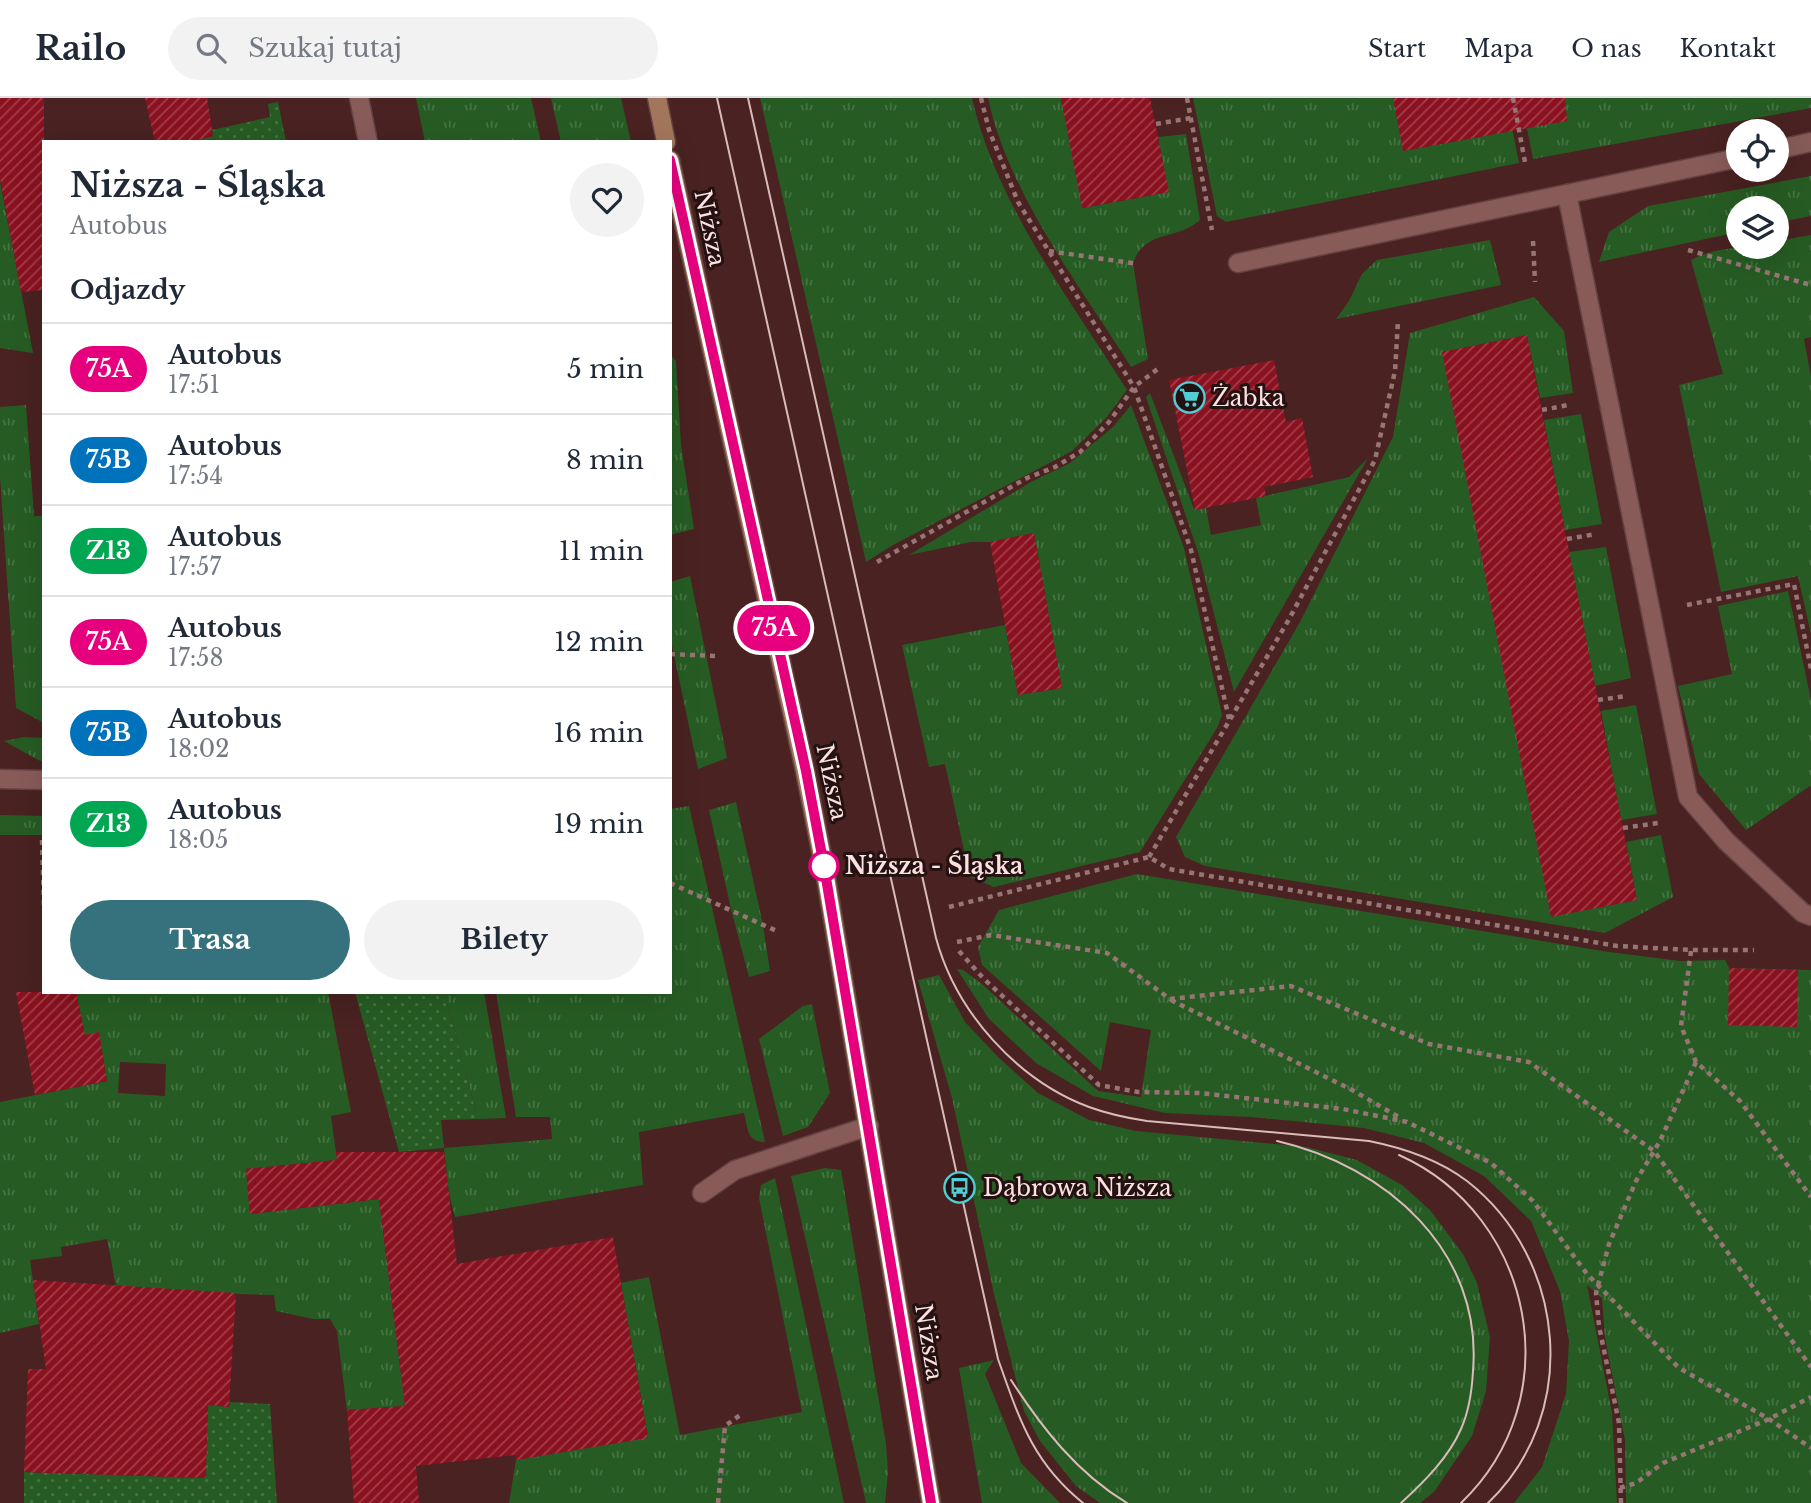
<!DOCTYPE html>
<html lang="pl">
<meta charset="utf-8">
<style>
:root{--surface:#fff;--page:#f2f2f3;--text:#1f2937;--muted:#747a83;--line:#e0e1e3;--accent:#36727e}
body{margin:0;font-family:"Libre Baskerville",serif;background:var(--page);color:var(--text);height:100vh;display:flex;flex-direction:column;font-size:26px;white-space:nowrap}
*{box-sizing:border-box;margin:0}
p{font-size:23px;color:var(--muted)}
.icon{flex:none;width:38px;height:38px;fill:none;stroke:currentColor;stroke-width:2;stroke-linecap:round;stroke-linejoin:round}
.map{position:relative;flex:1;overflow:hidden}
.side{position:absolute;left:42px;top:42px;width:630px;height:854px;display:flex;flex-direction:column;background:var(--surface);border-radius:0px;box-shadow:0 7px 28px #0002}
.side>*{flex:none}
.badge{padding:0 14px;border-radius:23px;font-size:24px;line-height:46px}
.tools{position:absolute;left:1726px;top:21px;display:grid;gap:14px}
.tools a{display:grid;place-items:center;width:63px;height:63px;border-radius:50%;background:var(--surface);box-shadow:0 7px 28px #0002;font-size:35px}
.map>.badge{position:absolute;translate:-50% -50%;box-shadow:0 0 0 4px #fff}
h2{padding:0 28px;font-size:26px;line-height:63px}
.round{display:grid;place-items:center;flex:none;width:74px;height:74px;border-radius:37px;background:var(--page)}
.summary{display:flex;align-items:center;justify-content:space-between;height:119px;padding:0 28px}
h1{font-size:33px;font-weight:700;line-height:52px}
.button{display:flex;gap:14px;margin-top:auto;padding:14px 28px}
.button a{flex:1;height:80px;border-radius:42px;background:var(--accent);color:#fff;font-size:28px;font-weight:700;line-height:80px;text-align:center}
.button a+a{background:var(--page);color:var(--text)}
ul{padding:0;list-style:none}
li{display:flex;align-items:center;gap:21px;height:91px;padding:0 28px;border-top:2px solid var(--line)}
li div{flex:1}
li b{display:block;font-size:26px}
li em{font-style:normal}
li .badge{min-width:77px;font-weight:700;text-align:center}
header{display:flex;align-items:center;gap:42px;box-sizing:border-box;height:98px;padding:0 35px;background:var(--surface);border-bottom:2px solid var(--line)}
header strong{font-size:33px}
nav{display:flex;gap:38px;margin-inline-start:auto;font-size:24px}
.search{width:490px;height:63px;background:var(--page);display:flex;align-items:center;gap:18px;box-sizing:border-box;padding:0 24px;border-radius:38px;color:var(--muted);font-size:26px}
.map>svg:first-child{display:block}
.grass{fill:url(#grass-tufts);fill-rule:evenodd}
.park{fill:url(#park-dots)}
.building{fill:url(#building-hatch)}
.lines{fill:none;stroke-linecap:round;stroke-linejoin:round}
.lane-casing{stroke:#634142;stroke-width:21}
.street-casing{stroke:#634142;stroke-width:21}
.secondary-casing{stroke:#634142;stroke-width:21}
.path{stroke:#977574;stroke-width:4.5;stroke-dasharray:5 5;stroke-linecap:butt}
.lane{stroke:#885b59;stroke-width:18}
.street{stroke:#885b59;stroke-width:18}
.secondary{stroke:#a2765b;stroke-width:18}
.tram{stroke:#d9bbba;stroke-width:2}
.line-casing{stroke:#fff;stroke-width:16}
.line{stroke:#e6007e;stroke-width:10}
.stop-dot{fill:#fff;stroke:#e6007e;stroke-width:3.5}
.labels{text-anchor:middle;stroke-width:6;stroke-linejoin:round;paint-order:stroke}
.street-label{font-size:23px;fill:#fce1e0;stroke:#231211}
.poi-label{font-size:23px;fill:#fce1e0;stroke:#231211;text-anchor:start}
.stop-label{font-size:23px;font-weight:bold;fill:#fce1e0;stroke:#231211;text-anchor:start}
</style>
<header>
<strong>Railo</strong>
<div class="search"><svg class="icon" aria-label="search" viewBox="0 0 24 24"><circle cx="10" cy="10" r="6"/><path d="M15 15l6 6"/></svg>Szukaj tutaj</div>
<nav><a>Start</a><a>Mapa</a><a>O nas</a><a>Kontakt</a></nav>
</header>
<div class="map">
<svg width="1811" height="1405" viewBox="0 0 1811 1405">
<defs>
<pattern id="grass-tufts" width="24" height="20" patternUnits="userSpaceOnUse" patternTransform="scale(1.75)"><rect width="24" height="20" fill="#265c23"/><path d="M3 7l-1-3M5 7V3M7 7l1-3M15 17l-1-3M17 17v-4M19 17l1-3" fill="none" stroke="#467343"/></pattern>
<pattern id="park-dots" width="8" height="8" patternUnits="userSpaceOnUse" patternTransform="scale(1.75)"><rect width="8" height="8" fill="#265c23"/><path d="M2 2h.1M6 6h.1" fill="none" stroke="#467343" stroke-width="1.8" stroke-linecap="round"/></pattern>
<pattern id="building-hatch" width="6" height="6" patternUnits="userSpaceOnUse" patternTransform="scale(1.75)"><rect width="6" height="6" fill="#8a111f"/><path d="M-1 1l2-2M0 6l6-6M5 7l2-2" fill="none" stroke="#a13f4a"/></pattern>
</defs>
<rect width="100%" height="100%" fill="#492221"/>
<g class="grass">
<path d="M 416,0 L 531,0 L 541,44 L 425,44 Z"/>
<path d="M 551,0 L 621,0 L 631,44 L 561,44 Z"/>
<path d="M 760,0 L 972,0 C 996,106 1070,201 1127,292 L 1106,320 L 1072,353 L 893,447 L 866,464 Z"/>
<path d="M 988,0 L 1061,0 L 1083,110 L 1168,94 L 1158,39 L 1186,36 L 1200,122 C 1177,143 1145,131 1133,165 L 1148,261 L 1131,269 C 1079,186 1009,97 988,0 Z"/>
<path d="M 1193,0 L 1393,0 L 1404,53 L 1488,37 L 1506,0 L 1519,65 L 1226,124 L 1217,118 Z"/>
<path d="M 1521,0 L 1811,0 L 1811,10 L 1533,61 Z"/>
<path d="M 1811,78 L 1811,118 L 1776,125 L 1776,110 L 1738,110 L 1738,134 L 1599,164 L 1609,134 L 1648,108 Z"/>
<path d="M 0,84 L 33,255 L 0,250 Z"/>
<path d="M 1811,137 L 1811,239 L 1804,241 L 1811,279 L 1811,536 L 1798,478 L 1721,494 L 1679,287 L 1723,276 L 1691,162 C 1716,148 1748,149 1776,149 L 1776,143 Z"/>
<path d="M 1490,142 L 1501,187 L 1336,221 L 1349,203 L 1362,176 L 1377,162 Z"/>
<path d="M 1534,199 L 1564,233 L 1573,295 L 1540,300 L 1527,237 L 1443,254 L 1552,818 L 1637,802 L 1626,744 L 1661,737 L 1673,799 L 1605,835 L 1205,768 L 1185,759 L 1176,739 L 1300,524 L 1393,339 L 1410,235 Z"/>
<path d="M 670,256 L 676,263 L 681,347 L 694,431 L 670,437 Z"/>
<path d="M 1150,295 L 1194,411 L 1206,410 L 1211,437 L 1261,427 L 1256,400 L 1349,379 L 1368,360 L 1234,594 L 1199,457 L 1146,299 Z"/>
<path d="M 26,307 L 34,418 L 43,418 C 41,487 44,556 44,625 L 16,610 L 0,379 L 0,309 Z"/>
<path d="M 1131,307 L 1184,450 L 1222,617 L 1217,630 L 1140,754 L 994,789 L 970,779 L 945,666 L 929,669 L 902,547 L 1005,527 L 1018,597 L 1062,590 L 1034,435 L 990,444 L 971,444 L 909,457 L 1031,384 L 1070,365 L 1114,328 Z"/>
<path d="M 1581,316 L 1602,426 L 1565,432 L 1544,322 Z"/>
<path d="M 1606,449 L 1631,580 L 1595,588 L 1569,454 Z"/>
<path d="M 690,478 L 727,660 L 698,671 L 670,538 L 670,484 Z"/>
<path d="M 1788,493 L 1811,602 L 1811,689 L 1810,688 L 1746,732 L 1699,676 L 1678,588 L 1732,576 L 1718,508 Z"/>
<path d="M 1636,607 L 1657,716 L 1621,722 L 1601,613 Z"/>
<path d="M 24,639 L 44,640 L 44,665 L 4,643 Z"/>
<path d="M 736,704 L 763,827 L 770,873 L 749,879 L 731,811 L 709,712 Z"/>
<path d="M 689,708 L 765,1044 C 746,1044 748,1029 744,1015 L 639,1034 L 643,1087 L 455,1119 L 449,1096 L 444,1050 L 552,1041 L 550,1019 L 516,1019 L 496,894 L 670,894 L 670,711 Z"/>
<path d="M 0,717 L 44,718 L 44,737 L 0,737 Z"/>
<path d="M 1137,776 L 1609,854 L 1680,863 L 1725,862 L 1729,870 L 1811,872 L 1811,1405 L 1626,1405 L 1625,1342 L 1605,1240 L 1602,1200 L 1587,1187 L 1612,1315 L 1617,1405 L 1514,1405 L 1542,1369 L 1566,1296 L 1569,1243 L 1560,1193 L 1531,1123 L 1484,1078 L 1424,1045 L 1364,1030 L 1251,1019 L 1165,1015 L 1093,998 L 1036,965 L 989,921 L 957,871 L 963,872 L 982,886 L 1098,993 L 1141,999 L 1151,932 L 1110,924 L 1101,973 L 982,867 L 978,849 L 999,812 Z"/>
<path d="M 939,877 L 965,924 L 999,960 L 1038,995 L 1089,1022 L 1136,1033 L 1306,1049 L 1357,1062 L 1402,1087 L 1430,1112 L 1463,1156 L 1477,1185 L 1490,1239 L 1486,1293 L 1472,1338 L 1434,1394 L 1420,1405 L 1100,1405 L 1076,1388 L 1040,1343 L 1024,1313 L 994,1196 L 952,1000 L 918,882 Z"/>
<path d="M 76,894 L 328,894 L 351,1014 L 331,1018 L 337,1062 L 246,1071 L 250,1116 L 379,1101 L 405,1308 L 347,1312 L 337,1233 L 330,1221 L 313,1221 L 276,1213 L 274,1197 L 117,1193 L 107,1141 L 61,1149 L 62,1158 L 30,1162 L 39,1226 L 0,1235 L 0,1004 L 107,983 L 99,935 L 85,937 ZM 120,964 L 166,966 L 165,998 L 118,995 Z"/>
<path d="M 444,894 L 484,894 L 506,1020 L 478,1021 Z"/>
<path d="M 812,906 L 830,995 L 808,1029 L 783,1038 L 759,941 L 803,908 Z"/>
<path d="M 825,1070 L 841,1072 L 886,1346 L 888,1374 L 885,1405 L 866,1405 L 791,1078 Z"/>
<path d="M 775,1080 L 844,1405 L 509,1405 L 516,1362 L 648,1339 L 621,1185 L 649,1179 L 680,1337 L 802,1314 L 759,1100 L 761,1087 Z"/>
<path d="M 994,1262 L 985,1276 L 1021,1365 L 1060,1405 L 982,1405 L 959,1270 Z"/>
</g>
<g class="park">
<path d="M 278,4 L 286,44 L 190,44 L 213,38 L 212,32 L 270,19 L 268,6 Z"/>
<path d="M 355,894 L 444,894 L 478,1021 L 441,1022 L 444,1050 L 399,1054 Z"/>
<path d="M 230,1304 L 270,1306 L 277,1405 L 24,1405 L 24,1374 L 205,1380 L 208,1307 L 229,1309 Z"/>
</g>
<g class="building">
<path d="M 0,0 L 44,0 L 44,192 L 21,194 L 0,81 Z"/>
<path d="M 145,0 L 207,0 L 213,38 L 190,44 L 155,44 Z"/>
<path d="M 1061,0 L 1150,0 L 1169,94 L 1082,110 Z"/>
<path d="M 1393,0 L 1565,0 L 1567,23 L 1403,53 Z"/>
<path d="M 1527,237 L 1637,802 L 1551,819 L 1442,254 Z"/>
<path d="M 1274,262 L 1286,324 L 1302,320 L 1313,379 L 1264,389 L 1266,398 L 1195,412 L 1169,282 Z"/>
<path d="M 1034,435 L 1062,590 L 1018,597 L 990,444 Z"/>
<path d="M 1729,870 L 1798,872 L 1797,929 L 1728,927 Z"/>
<path d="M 16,894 L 76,894 L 85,937 L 99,934 L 107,983 L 35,997 Z"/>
<path d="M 336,1054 L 444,1054 L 457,1166 L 613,1139 L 648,1340 L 516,1362 L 515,1357 L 416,1368 L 419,1405 L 354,1405 L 347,1312 L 405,1308 L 379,1101 L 250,1116 L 246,1071 L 337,1062 Z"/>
<path d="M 33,1182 L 236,1195 L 229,1309 L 208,1307 L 206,1380 L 24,1374 L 28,1271 L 46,1271 Z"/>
</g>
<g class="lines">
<defs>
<g id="lane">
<path d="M 359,0 L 368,44"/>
<path d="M 1776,52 L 1811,44"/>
<path d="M 1567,96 L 1688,699 L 1726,743 L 1803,815 L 1811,818"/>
<path d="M 1238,165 L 1738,60"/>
<path d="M 702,1095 L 735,1072 L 869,1028"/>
</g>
<path id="street" d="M 0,681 L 44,682"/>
<g id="secondary">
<path d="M 657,0 L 666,44"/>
<path d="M 670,62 L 805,673 L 824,768 L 931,1405"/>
</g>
</defs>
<use href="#lane" class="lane-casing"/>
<use href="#street" class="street-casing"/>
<use href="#secondary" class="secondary-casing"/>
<g class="path">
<path d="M 981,0 L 989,32 L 1018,104 L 1134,289 L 1191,452 L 1229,621"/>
<path d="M 1187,0 L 1212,132"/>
<path d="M 1513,0 L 1525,64"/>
<path d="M 1156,26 L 1191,20"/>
<path d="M 1533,143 L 1535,184"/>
<path d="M 1688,152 L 1811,187"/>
<path d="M 1049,153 L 1138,166"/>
<path d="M 1542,312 L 1568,307"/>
<path d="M 1567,441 L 1596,436"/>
<path d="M 877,464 L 1027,380 L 1055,369 L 1080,354 L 1109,324 L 1134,289 L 1159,270"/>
<path d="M 1687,507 L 1794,486 L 1811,571"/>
<path d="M 670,556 L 715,558"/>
<path d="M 1598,602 L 1627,598"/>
<path d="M 1623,730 L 1658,725"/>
<path d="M 42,742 L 44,810"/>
<path d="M 1149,759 L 1288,523 L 1375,362 L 1395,273 L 1398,223"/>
<path d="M 670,785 L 779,834"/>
<path d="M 949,809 L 1149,759 L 1169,771 L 1617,848 L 1691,852 L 1754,852"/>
<path d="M 957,844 L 991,837 L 1107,855 L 1170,901 L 1291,888 L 1429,946 L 1529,964 L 1654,1053 L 1811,1269"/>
<path d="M 959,853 L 984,881 L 1099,987 L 1138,994 L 1200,995 L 1343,1011 L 1407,1024 L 1491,1065 L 1533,1103 L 1587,1176 L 1679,1270 L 1769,1321 L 1811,1350"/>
<path d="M 1691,853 L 1681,928 L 1696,964 L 1740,1003 L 1811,1099"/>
<path d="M 1171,902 L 1354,993 L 1402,1021"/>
<path d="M 1620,1390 L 1636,1385 L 1663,1365 L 1769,1321 L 1811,1299"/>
<path d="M 718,1405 L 725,1328 L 743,1315"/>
<path d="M 1621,1405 L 1619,1325 L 1599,1228 L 1596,1195 L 1609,1146 L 1636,1083 L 1660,1043 L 1696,964"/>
</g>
<use href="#lane" class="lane"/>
<use href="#street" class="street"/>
<use href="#secondary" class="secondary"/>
<g class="tram">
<path d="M 717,0 L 998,1261 C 1019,1320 1032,1364 1083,1405"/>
<path d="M 748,0 L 936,840 C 956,914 1017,982 1089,1009 C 1108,1016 1127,1020 1147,1023 L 1369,1043 C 1404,1050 1438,1061 1467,1083 C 1567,1161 1581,1316 1488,1405"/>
<path d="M 1277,1043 C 1386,1068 1483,1153 1473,1273 C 1472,1292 1469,1313 1461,1331 C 1449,1359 1424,1384 1401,1405"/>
<path d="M 1399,1057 C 1535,1118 1570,1301 1461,1405"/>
<path d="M 1011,1282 C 1042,1330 1077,1375 1127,1405"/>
</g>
</g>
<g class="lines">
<defs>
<path id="line" d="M 670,62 L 806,673 L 824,768 L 931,1405"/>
</defs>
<use href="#line" class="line-casing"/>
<use href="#line" class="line"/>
</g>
<defs>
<symbol id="supermarket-ring" viewBox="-11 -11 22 22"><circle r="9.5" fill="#231211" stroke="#52ccd5" stroke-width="1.5"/><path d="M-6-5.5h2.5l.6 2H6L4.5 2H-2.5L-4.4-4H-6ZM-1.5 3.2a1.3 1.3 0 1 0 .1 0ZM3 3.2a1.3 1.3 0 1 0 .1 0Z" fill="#52ccd5"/></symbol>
<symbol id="bus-ring" viewBox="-11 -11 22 22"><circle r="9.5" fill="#231211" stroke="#52ccd5" stroke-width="1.5"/><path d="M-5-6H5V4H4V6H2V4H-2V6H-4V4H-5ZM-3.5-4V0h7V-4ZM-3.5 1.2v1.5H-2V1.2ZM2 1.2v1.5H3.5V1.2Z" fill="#52ccd5"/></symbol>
</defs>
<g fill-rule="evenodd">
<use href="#supermarket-ring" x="1172" y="282" width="35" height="35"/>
<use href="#bus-ring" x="942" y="1072" width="35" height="35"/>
</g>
<circle class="stop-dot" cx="824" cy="768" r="14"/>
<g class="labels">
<g class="street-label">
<text transform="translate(710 130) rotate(78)" y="8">Niższa</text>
<text transform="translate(832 684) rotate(78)" y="8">Niższa</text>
<text transform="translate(929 1244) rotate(81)" y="8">Niższa</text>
</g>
<g class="poi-label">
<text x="1212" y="308">Żabka</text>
<text x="983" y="1098">Dąbrowa Niższa</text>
</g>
<g class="stop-label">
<text x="845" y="776">Niższa - Śląska</text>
</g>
</g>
</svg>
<div class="tools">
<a><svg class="icon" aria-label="locate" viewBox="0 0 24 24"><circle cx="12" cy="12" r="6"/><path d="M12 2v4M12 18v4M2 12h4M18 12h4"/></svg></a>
<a><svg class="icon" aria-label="layers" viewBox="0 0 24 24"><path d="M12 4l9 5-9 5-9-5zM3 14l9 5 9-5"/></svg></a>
</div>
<b class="badge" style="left:774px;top:530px;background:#e6007e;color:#fff">75A</b>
<section class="side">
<div class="summary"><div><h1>Niższa - Śląska</h1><p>Autobus</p></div><a class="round"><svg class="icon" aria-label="heart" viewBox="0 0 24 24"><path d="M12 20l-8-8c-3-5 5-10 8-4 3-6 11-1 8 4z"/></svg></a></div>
<h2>Odjazdy</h2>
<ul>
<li><span class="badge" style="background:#e6007e;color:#fff">75A</span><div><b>Autobus</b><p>17:51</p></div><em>5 min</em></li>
<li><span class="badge" style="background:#0072bc;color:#fff">75B</span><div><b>Autobus</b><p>17:54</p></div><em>8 min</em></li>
<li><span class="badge" style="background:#00a651;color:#fff">Z13</span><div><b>Autobus</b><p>17:57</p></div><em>11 min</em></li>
<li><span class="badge" style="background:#e6007e;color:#fff">75A</span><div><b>Autobus</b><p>17:58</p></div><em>12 min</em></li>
<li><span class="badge" style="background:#0072bc;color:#fff">75B</span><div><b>Autobus</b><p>18:02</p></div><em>16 min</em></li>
<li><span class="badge" style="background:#00a651;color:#fff">Z13</span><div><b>Autobus</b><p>18:05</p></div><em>19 min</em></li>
</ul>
<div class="button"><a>Trasa</a><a>Bilety</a></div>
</section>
</div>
